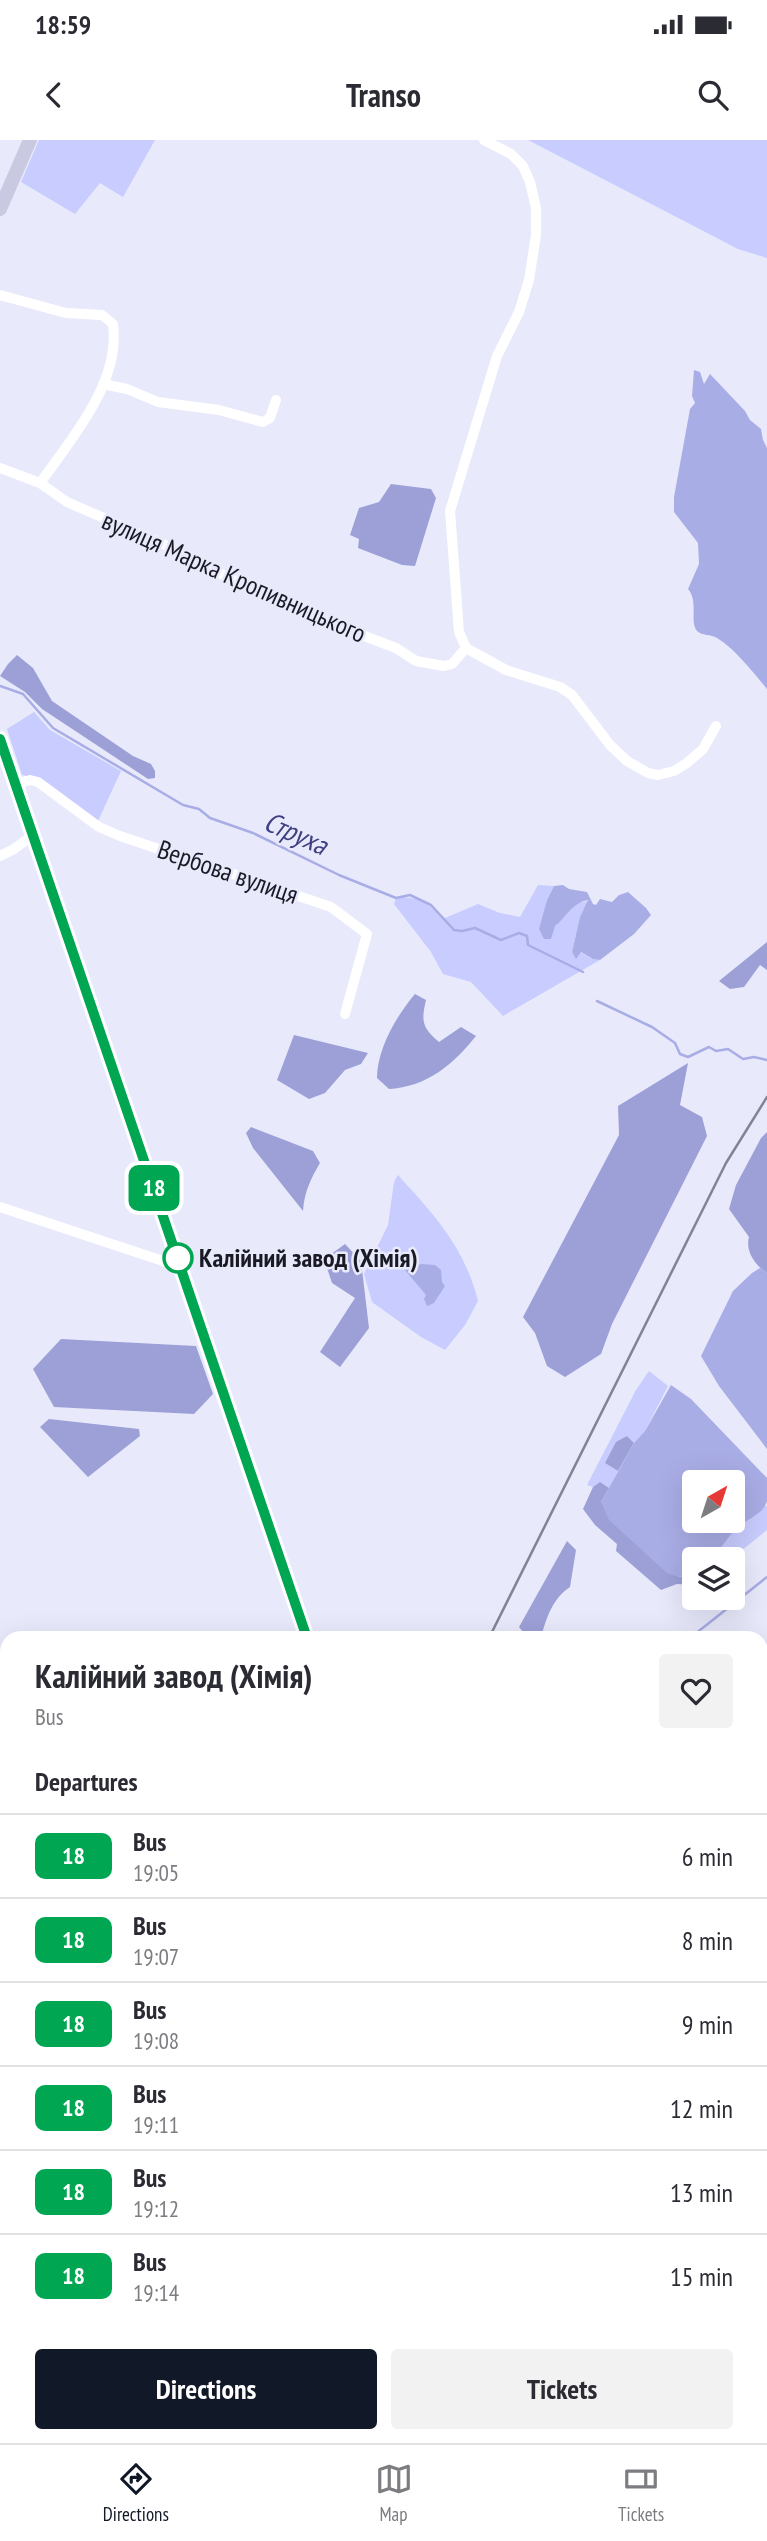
<!DOCTYPE html>
<meta charset="utf-8">
<style>
:root{--surface:#fff;--page:#f2f2f3;--text:#2b2b33;--muted:#7c7c81;--line:#e1e1e2;--accent:#111827}
body{margin:0;font-family:"PT Sans Narrow",sans-serif;background:var(--page);color:var(--text);height:100vh;display:flex;flex-direction:column;font-size:26px;white-space:nowrap}
*{box-sizing:border-box;margin:0}
p{font-size:23px;color:var(--muted)}
.icon{flex:none;width:38px;height:38px;fill:none;stroke:currentColor;stroke-width:2;stroke-linecap:round;stroke-linejoin:round}
.map{position:relative;flex:1;overflow:hidden}
.panel{position:absolute;left:0px;top:1491px;width:768px;height:812px;display:flex;flex-direction:column;background:var(--surface);border-radius:21px 21px 0 0;box-shadow:0 7px 28px #0002}
.panel>*{flex:none}
.badge{padding:0 14px;border-radius:10px;font-size:24px;line-height:46px}
.needle{width:46px;rotate:39deg}
.tools{position:absolute;left:682px;top:1330px;display:grid;gap:14px}
.tools a{display:grid;place-items:center;width:63px;height:63px;border-radius:7px;background:var(--surface);box-shadow:0 7px 28px #0002;font-size:35px}
.map>.badge{position:absolute;translate:-50% -50%;box-shadow:0 0 0 4px #fff}
h2{padding:0 35px;font-size:26px;line-height:63px}
.round{display:grid;place-items:center;flex:none;width:74px;height:74px;border-radius:7px;background:var(--page)}
.overview{display:flex;align-items:center;justify-content:space-between;height:119px;padding:0 35px}
h1{font-size:33px;font-weight:800;line-height:52px}
.primary-button{display:flex;gap:14px;margin-top:auto;padding:14px 35px}
.primary-button a{flex:1;height:80px;border-radius:7px;background:var(--accent);color:#fff;font-size:28px;font-weight:800;line-height:80px;text-align:center}
.primary-button a+a{background:var(--page);color:var(--text)}
ul{padding:0;list-style:none}
li{display:flex;align-items:center;gap:21px;height:84px;padding:0 35px;border-top:2px solid var(--line)}
li div{flex:1}
li b{display:block;font-size:26px}
li em{font-style:normal}
li .badge{min-width:77px;font-weight:700;text-align:center}
.status{display:flex;justify-content:space-between;align-items:center;height:49px;padding:0 35px;background:var(--surface);direction:ltr}
.status svg{height:19px;fill:currentColor}
header{display:flex;justify-content:space-between;align-items:center;height:91px;padding:0 35px;background:var(--surface);font-size:32px;font-weight:800}
.tab-bar{display:flex;justify-content:space-around;align-items:center;height:98px;border-top:2px solid var(--line);background:var(--surface);font-size:19px;color:var(--muted)}
.tab-bar a{display:grid;justify-items:center;gap:4px}
.tab-bar .active{color:var(--accent)}
.map>svg:first-child{display:block}
.green{fill:#c8ccfe}
.forest{fill:#9ca0d7}
.water{fill:#a9ade5;fill-rule:evenodd}
.lines{fill:none;stroke-linecap:round;stroke-linejoin:round}
.stream{stroke:#a9ade5;stroke-width:2.5}
.street{stroke:#fff;stroke-width:10}
.secondary{stroke:#c9cae1;stroke-width:14}
.rail{stroke:#828492;stroke-width:2.5}
.line-casing{stroke:#fff;stroke-width:16}
.line{stroke:#00a651;stroke-width:10}
.stop-dot{fill:#fff;stroke:#00a651;stroke-width:3.5}
.labels{text-anchor:middle;stroke-width:5;stroke-linejoin:round;paint-order:stroke}
.street-label{font-size:26px;fill:#191a24;stroke:#e8eafc}
.stop-label{font-size:26px;font-weight:bold;fill:#191a24;stroke:#e8eafc;text-anchor:start}
.water-label{font-size:28px;font-style:italic;fill:#403f82;stroke:#e8eafc}
</style>
<div class="status"><b>18:59</b><svg viewBox="0 0 49 12"><path d="M0 12V9h3v3zM5 12V6h3v6zM10 12V3h3v9zM15 12V0h3v12zM26 1h20v11H26zM47 4h2v5h-2z"/></svg></div>
<header><svg class="icon" aria-label="back" viewBox="0 0 24 24"><path d="M15 5l-7 7 7 7"/></svg>Transo<svg class="icon" aria-label="search" viewBox="0 0 24 24"><circle cx="10" cy="10" r="6"/><path d="M15 15l6 6"/></svg></header>
<div class="map">
<svg width="767" height="2303" viewBox="0 0 767 2303">
<rect width="100%" height="100%" fill="#e8eafc"/>
<g class="green">
<path d="M 39,0 L 155,0 L 123,57 L 100,43 L 75,74 L 21,42 Z"/>
<path d="M 528,0 L 767,0 L 767,118 L 738,109 Z"/>
<path d="M 34,572 L 50,590 L 121,631 L 98,681 L 41,639 L 22,635 L 7,589 Z"/>
<path d="M 538,745 L 554,746 L 547,760 L 544,775 L 555,786 L 578,763 L 588,761 L 580,777 L 572,812 L 576,818 L 580,812 L 593,819 L 600,820 L 503,876 L 471,842 L 443,834 L 431,812 L 394,764 L 396,758 C 416,754 430,765 445,778 L 478,764 L 500,773 L 520,777 Z"/>
<path d="M 398,1035 C 435,1076 464,1106 478,1161 L 465,1185 L 445,1210 L 421,1197 L 372,1162 L 364,1134 L 388,1085 L 394,1042 Z"/>
<path d="M 649,1231 L 668,1246 L 645,1291 L 634,1303 L 627,1296 L 605,1323 L 618,1331 L 609,1348 L 600,1343 L 593,1347 L 587,1345 L 636,1250 Z"/>
<path d="M 764,1366 L 767,1366 L 767,1390 L 731,1419 L 706,1419 C 720,1410 726,1397 738,1387 C 748,1379 758,1378 764,1366 Z"/>
</g>
<g class="forest">
<path d="M 391,344 L 431,349 L 436,358 L 415,426 L 402,425 L 358,408 L 359,399 L 350,395 L 359,368 L 379,362 Z"/>
<path d="M 17,515 L 33,528 L 52,561 L 133,616 L 151,624 L 155,631 L 155,638 L 148,639 L 42,569 L 25,552 L 0,536 L 8,524 Z"/>
<path d="M 767,802 L 767,830 L 760,825 L 744,847 L 730,849 L 719,841 Z"/>
<path d="M 415,854 L 426,860 C 421,881 422,888 439,902 L 461,887 L 476,896 C 453,925 426,947 389,949 L 377,938 C 377,909 397,875 415,854 Z"/>
<path d="M 294,895 L 368,913 L 361,924 L 345,930 L 325,953 L 309,959 L 277,940 Z"/>
<path d="M 688,923 L 680,965 L 702,977 L 707,996 L 612,1184 L 601,1214 L 565,1237 L 547,1226 L 535,1193 L 523,1177 L 619,995 L 618,966 Z"/>
<path d="M 251,987 L 313,1011 L 320,1023 C 311,1038 304,1053 303,1071 L 253,1008 L 246,993 Z"/>
<path d="M 767,992 L 767,1133 C 755,1125 745,1111 749,1097 L 729,1069 L 736,1045 L 761,998 Z"/>
<path d="M 345,1104 L 361,1121 L 369,1188 L 340,1227 L 320,1212 L 355,1158 L 332,1143 L 326,1125 L 330,1115 Z"/>
<path d="M 61,1199 L 196,1206 L 213,1254 L 194,1274 L 54,1267 L 33,1229 Z"/>
<path d="M 49,1279 L 139,1289 L 140,1296 L 88,1337 L 40,1287 Z"/>
<path d="M 627,1296 L 634,1303 L 618,1331 L 605,1323 L 616,1302 Z"/>
<path d="M 600,1342 L 609,1348 L 601,1362 L 679,1437 L 695,1432 L 694,1445 L 677,1444 L 661,1450 L 616,1411 L 617,1404 L 595,1385 L 583,1369 L 593,1347 Z"/>
<path d="M 567,1401 L 576,1410 L 570,1447 C 553,1458 546,1478 541,1498 L 528,1498 L 519,1487 Z"/>
</g>
<g class="water">
<path d="M 694,230 L 700,232 L 704,244 L 710,234 L 745,271 L 750,280 L 761,289 L 763,300 L 767,308 L 767,549 C 754,533 734,508 717,498 C 711,494 702,496 697,491 C 689,481 699,462 688,449 L 699,424 L 698,403 L 674,372 L 674,357 L 690,269 L 695,263 L 692,256 Z"/>
<path d="M 563,745 L 569,749 L 587,752 L 593,764 L 596,765 L 600,759 L 612,762 L 619,755 L 628,752 L 646,768 L 651,775 L 634,794 L 600,820 L 593,819 L 581,812 L 576,819 L 572,812 L 580,777 L 588,760 C 572,763 567,777 555,786 L 551,799 L 544,799 L 539,789 L 547,760 L 554,746 Z"/>
<path d="M 421,1124 L 435,1125 L 441,1130 L 442,1142 L 445,1146 L 434,1163 L 427,1166 L 424,1159 L 426,1155 L 405,1130 Z"/>
<path d="M 760,1128 L 767,1133 L 767,1309 L 719,1246 L 701,1216 L 733,1151 L 752,1133 Z"/>
<path d="M 671,1245 L 691,1259 L 767,1338 C 767,1345 767,1354 767,1361 C 762,1376 749,1378 738,1387 C 722,1401 721,1419 695,1419 L 695,1429 L 679,1437 L 667,1433 L 609,1380 L 601,1362 L 634,1303 L 645,1291 ZM 695,1342 L 733,1342 L 733,1381 L 695,1381 Z"/>
</g>
<g class="lines">
<g class="stream">
<path d="M 0,546 L 23,554 L 53,588 L 183,665 L 199,669 L 210,678 L 253,693 L 339,735 L 396,758 L 410,755 L 431,765 L 454,790 L 462,791 L 475,788 L 501,800 L 519,793 L 527,796 L 528,805 L 583,832"/>
<path d="M 597,861 L 652,887 L 675,903 L 680,914 L 688,917 L 709,907 L 716,911 L 728,909 L 743,919 L 754,917 L 767,920"/>
<path d="M 690,1498 L 767,1437"/>
<path d="M 761,2058 L 767,2059"/>
<path d="M 0,2069 L 7,2066"/>
<path d="M 761,2221 L 767,2221"/>
</g>
<g class="street">
<path d="M 484,0 L 511,14 L 523,26 L 530,42 L 536,68 L 536,95 L 529,140 L 519,172 L 497,216 L 450,371 L 459,492 L 466,508 L 506,530 L 560,547 L 572,555 L 610,605 L 627,621 L 648,633 L 658,635 L 674,631 L 687,623 L 703,609 L 716,586"/>
<path d="M 0,155 L 66,173 L 102,175 L 113,184 C 121,242 71,300 40,343"/>
<path d="M 103,244 L 127,249 L 158,262 L 219,270 L 263,282 L 270,278 L 276,260"/>
<path d="M 0,328 L 40,343 L 67,362 L 170,407 L 219,433 L 314,477 L 396,508 L 416,521 L 444,526 L 452,524 L 466,508"/>
<path d="M 16,644 L 30,640 L 38,642 L 99,687 L 120,696 L 331,767 L 367,794 L 345,874"/>
<path d="M 0,716 L 14,709 L 32,696"/>
<path d="M 0,1067 L 166,1122 L 179,1120"/>
<path d="M 761,2282 L 767,2280"/>
<path d="M 719,2303 L 730,2296"/>
</g>
<g class="secondary">
<path d="M 0,69 L 30,0"/>
<path d="M 0,599 L 307,1498"/>
<path d="M 580,2296 L 583,2303"/>
</g>
<g class="rail">
<path d="M 489,1498 L 726,1023 L 767,957"/>
<path d="M 0,1948 L 7,1945"/>
</g>
</g>
<g class="lines">
<defs>
<path id="line" d="M 0,599 L 307,1498"/>
</defs>
<use href="#line" class="line-casing"/>
<use href="#line" class="line"/>
</g>
<circle class="stop-dot" cx="178" cy="1118" r="14"/>
<g class="labels">
<g class="street-label">
<text transform="translate(234 437) rotate(24)" y="9">вулиця Марка Кропивницького</text>
<text transform="translate(228 732) rotate(19)" y="9">Вербова вулиця</text>
</g>
<g class="stop-label">
<text x="199" y="1127">Калійний завод (Хімія)</text>
</g>
<g class="water-label">
<text transform="translate(296 693) rotate(24)" y="10">Струха</text>
</g>
</g>
</svg>
<div class="tools">
<a><svg class="needle" viewBox="-14 -14 28 28"><path d="M0-13l5 13h-10z" fill="#e53935"/><path d="M0 13l5-13h-10z" fill="#7c7c81"/></svg></a>
<a><svg class="icon" aria-label="layers" viewBox="0 0 24 24"><path d="M12 4l9 5-9 5-9-5zM3 14l9 5 9-5"/></svg></a>
</div>
<b class="badge" style="left:154px;top:1048px;background:#00a651;color:#fff">18</b>
<section class="panel">
<div class="overview"><div><h1>Калійний завод (Хімія)</h1><p>Bus</p></div><a class="round"><svg class="icon" aria-label="heart" viewBox="0 0 24 24"><path d="M12 20l-8-8c-3-5 5-10 8-4 3-6 11-1 8 4z"/></svg></a></div>
<h2>Departures</h2>
<ul>
<li><span class="badge" style="background:#00a651;color:#fff">18</span><div><b>Bus</b><p>19:05</p></div><em>6 min</em></li>
<li><span class="badge" style="background:#00a651;color:#fff">18</span><div><b>Bus</b><p>19:07</p></div><em>8 min</em></li>
<li><span class="badge" style="background:#00a651;color:#fff">18</span><div><b>Bus</b><p>19:08</p></div><em>9 min</em></li>
<li><span class="badge" style="background:#00a651;color:#fff">18</span><div><b>Bus</b><p>19:11</p></div><em>12 min</em></li>
<li><span class="badge" style="background:#00a651;color:#fff">18</span><div><b>Bus</b><p>19:12</p></div><em>13 min</em></li>
<li><span class="badge" style="background:#00a651;color:#fff">18</span><div><b>Bus</b><p>19:14</p></div><em>15 min</em></li>
</ul>
<div class="primary-button"><a>Directions</a><a>Tickets</a></div>
</section>
</div>
<nav class="tab-bar">
<a class="active"><svg class="icon" aria-label="directions" viewBox="0 0 24 24"><path d="M12 3l9 9-9 9-9-9zM9 14v-3h6M13 9l2 2-2 2"/></svg>Directions</a>
<a><svg class="icon" aria-label="map" viewBox="0 0 24 24"><path d="M3 6l6-2 6 2 6-2v14l-6 2-6-2-6 2zM9 4v14M15 6v14"/></svg>Map</a>
<a><svg class="icon" aria-label="tickets" viewBox="0 0 24 24"><path d="M3 7h18v10H3zM15 7v10"/></svg>Tickets</a>
</nav>
